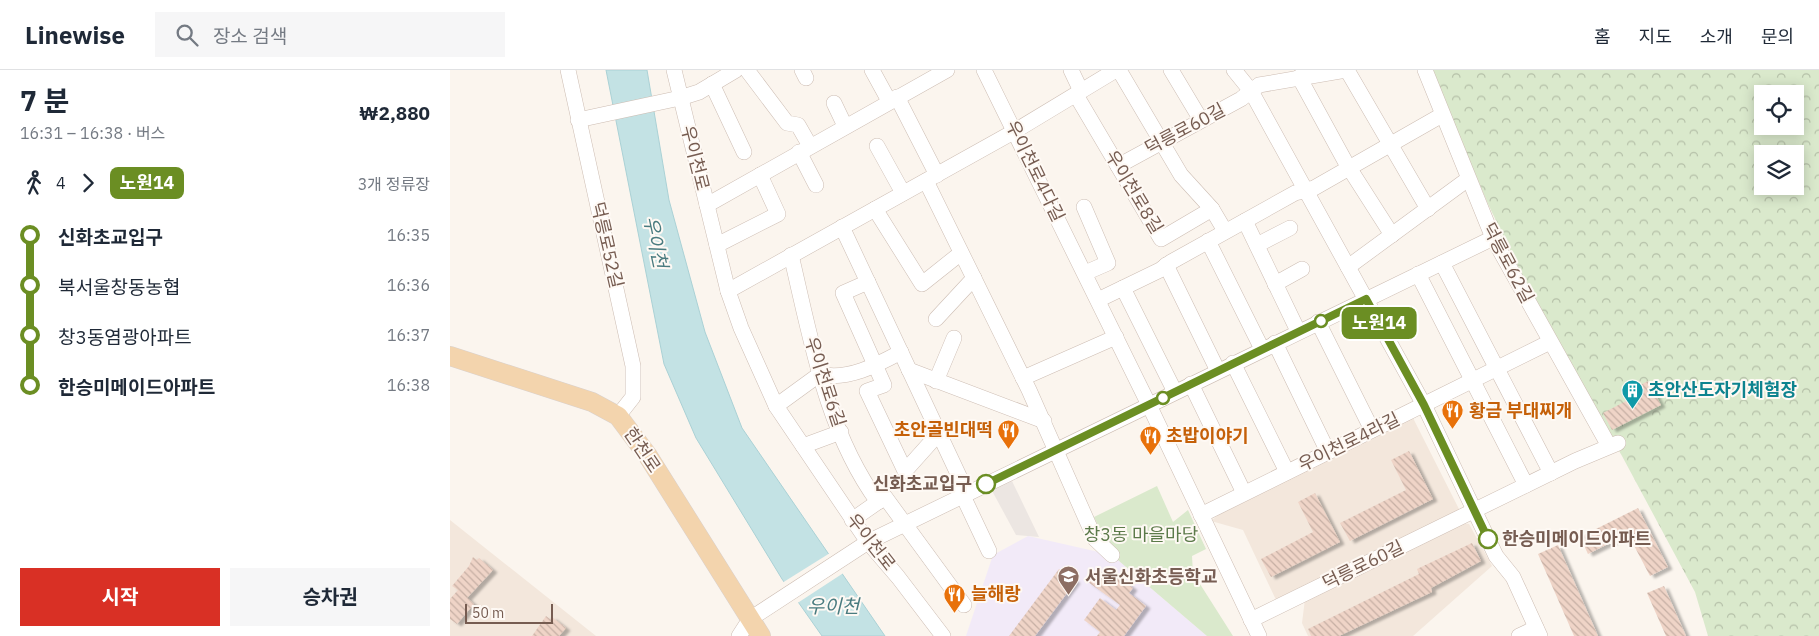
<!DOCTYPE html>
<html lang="ko">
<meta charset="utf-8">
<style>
:root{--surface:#fff;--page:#f6f6f7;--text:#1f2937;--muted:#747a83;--line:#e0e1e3;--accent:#d93025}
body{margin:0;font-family:"IBM Plex Sans","Noto Sans KR",sans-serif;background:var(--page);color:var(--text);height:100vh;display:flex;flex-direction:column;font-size:19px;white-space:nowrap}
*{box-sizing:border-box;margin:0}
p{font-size:16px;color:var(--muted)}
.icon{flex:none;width:28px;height:28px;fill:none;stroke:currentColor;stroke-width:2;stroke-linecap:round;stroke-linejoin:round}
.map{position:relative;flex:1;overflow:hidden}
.sheet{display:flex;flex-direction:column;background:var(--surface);width:450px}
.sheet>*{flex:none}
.badge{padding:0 10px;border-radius:8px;font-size:18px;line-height:32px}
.tools{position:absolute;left:1304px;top:15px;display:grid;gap:10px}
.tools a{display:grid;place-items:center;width:50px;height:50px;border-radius:0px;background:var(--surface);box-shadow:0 2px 12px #0003;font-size:25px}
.scale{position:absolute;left:15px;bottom:12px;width:88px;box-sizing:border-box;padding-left:5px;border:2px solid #765c51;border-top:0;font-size:14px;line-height:18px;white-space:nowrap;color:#765c51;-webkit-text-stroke:4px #fef9f4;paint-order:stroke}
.map>.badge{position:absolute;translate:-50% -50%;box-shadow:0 0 0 2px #fff}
.legs{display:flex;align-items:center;gap:8px;height:55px;padding:0 20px;font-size:16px}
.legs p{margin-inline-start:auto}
.summary{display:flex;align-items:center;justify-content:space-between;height:85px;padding:0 20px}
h1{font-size:28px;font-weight:700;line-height:38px}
.action{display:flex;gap:10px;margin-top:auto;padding:10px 20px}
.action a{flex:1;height:58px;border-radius:0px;background:var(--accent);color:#fff;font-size:20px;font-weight:700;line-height:58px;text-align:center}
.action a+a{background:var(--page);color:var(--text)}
ul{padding:0 20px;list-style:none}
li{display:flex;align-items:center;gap:18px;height:50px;font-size:19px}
li i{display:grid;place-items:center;width:8px;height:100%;margin:0 6px;background:currentColor}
li i::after{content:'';width:12px;height:12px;margin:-6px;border:4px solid;border-radius:50%;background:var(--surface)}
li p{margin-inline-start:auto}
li:first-child i{background:linear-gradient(#0000 50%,currentColor 0)}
li:last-child i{background:linear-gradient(currentColor 50%,#0000 0)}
header{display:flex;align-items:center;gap:30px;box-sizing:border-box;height:70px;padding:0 25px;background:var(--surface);border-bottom:1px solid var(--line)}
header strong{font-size:24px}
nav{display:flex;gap:28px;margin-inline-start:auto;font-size:18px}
.search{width:350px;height:45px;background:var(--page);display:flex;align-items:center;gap:12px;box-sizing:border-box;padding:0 18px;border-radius:0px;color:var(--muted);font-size:19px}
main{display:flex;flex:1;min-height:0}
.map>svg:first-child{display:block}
.residential{fill:#f3e7dc}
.industrial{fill:#ece6e2}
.education{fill:#f2eaf8}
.green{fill:#dae9cc}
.forest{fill:url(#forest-crowns);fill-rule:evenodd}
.water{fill:#c3e2e4;stroke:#aad1d5}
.pier{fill:#fbf5ee}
.building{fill:url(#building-back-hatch);filter:url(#shadow)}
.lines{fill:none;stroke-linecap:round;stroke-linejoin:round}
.minor-casing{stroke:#cdbdb3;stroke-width:16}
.major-casing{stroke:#d9d1ce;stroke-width:20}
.minor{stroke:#fff;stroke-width:15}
.major{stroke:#f3d4ad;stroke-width:19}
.line-1-casing{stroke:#fff;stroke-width:11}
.line-1{stroke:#6b8e23;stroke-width:8}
.stop-1-dot{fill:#fff;stroke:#6b8e23;stroke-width:2.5}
.labels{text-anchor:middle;stroke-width:4;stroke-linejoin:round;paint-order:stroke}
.street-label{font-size:18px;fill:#765c51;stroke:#fef9f4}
.culture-label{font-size:18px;font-weight:bold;fill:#0d838f;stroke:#fef9f4;text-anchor:start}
.food-label{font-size:18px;font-weight:bold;fill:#c56008;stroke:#fef9f4;text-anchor:start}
.stop-label{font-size:18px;font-weight:bold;fill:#765c51;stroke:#fef9f4;text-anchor:end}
.park-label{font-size:18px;fill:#5c7a4a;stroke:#fef9f4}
.education-label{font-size:18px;font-weight:bold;fill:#785e54;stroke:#fef9f4;text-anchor:start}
.water-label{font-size:19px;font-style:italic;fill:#497b7f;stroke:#fef9f4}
</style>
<header>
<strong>Linewise</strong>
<div class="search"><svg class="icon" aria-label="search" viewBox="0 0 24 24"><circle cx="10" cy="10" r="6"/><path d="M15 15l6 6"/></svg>장소 검색</div>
<nav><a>홈</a><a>지도</a><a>소개</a><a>문의</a></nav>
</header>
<main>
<section class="sheet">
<div class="summary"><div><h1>7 분</h1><p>16:31 – 16:38 · 버스</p></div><b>₩2,880</b></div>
<div class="legs"><svg class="icon" aria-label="walk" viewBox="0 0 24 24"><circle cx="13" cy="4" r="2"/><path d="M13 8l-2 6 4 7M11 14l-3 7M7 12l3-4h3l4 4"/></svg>4<svg class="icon" aria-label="forward" viewBox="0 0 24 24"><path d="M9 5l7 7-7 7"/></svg><b class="badge" style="background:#6b8e23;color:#fff">노원14</b><p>3개 정류장</p></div>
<ul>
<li><i style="color:#6b8e23"></i><b>신화초교입구</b><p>16:35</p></li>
<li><i style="color:#6b8e23"></i><span>북서울창동농협</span><p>16:36</p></li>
<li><i style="color:#6b8e23"></i><span>창3동염광아파트</span><p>16:37</p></li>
<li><i style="color:#6b8e23"></i><b>한승미메이드아파트</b><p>16:38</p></li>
</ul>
<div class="action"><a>시작</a><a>승차권</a></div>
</section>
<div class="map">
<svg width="1369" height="566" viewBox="0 0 1369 566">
<defs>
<pattern id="forest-crowns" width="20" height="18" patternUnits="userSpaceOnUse" patternTransform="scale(1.25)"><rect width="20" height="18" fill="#dae9cc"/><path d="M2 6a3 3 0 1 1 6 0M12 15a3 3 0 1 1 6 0" fill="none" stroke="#b5c0a8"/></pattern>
<pattern id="building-back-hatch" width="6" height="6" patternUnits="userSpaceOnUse" patternTransform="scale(1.25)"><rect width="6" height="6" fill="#efd4c7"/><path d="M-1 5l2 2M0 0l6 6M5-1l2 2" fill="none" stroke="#c6afa4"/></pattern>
<filter id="shadow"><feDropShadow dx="4.5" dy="2.5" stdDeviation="1" flood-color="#0004"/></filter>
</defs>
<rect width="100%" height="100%" fill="#fbf5ee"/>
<g class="residential">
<path d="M 963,348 L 1010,441 L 827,532 L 793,460 L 761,451 L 773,441 Z"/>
<path d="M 0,450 L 146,566 L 0,566 Z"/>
<path d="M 1009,453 L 1019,454 L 1042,496 L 963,566 L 858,566 L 852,553 L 855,529 Z"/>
</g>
<path class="industrial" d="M 562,411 L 589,467 L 566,465 L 541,419 Z"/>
<path class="education" d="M 578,466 L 662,485 L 757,566 L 516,566 L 543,485 Z"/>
<path class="green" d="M 707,416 L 723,452 L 738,440 L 756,479 L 742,486 L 743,503 L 783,566 L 757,566 L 662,485 L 644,447 Z"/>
<path class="forest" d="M 981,0 L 1369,0 L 1369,566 L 1258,566 L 1245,522 L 1172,386 L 1103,269 L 1038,134 ZM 1312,24 L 1345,24 L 1345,56 L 1312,56 ZM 1312,84 L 1345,84 L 1345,116 L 1312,116 Z"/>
<path class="water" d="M 156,0 L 197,0 L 219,130 L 255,262 L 292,358 L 435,566 L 372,566 L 332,509 L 246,368 L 214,294 Z"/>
<path class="pier" d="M 380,483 L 395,502 L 346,534 L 332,513 Z"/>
<g class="building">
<path d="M 1198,311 L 1211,335 L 1162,360 L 1153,343 L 1176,331 L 1172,324 Z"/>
<path d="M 959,381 L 983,429 L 900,471 L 890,453 L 956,420 L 941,390 Z"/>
<path d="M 865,423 L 890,472 L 821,507 L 811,489 L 863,462 L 848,432 Z"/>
<path d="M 1188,438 L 1218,497 L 1200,506 L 1178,464 L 1138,484 L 1130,467 Z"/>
<path d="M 1022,473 L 1031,491 L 981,518 L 982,522 L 889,566 L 861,566 L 858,559 L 969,504 L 967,499 Z"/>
<path d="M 1108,475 L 1148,566 L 1124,566 L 1088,484 Z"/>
<path d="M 23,487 L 27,490 L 29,488 L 43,500 L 17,528 L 24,534 L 7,554 L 0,549 L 0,529 L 8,520 L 2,516 L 19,496 Z"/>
<path d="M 609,499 L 626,511 L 585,566 L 559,566 Z"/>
<path d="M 647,499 L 660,508 L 664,503 L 683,518 L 679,523 L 696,536 L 674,566 L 647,566 L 650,562 L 634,550 L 650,528 L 666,540 L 670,535 L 638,512 Z"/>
<path d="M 1214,516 L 1236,566 L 1216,566 L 1197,523 Z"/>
<path d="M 96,546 L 100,549 L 102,547 L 116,558 L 109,566 L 82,566 Z"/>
</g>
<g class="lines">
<defs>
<g id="minor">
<path d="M 118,0 L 183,296 L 183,327 L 168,346"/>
<path d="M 224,0 L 278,221 L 291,258 L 326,336 L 418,472 L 448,507 L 493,566"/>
<path d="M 297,0 L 337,53 L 348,55 L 360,76"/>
<path d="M 352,0 L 356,8"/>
<path d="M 422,0 L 439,31"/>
<path d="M 534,0 L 699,335 L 809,566"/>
<path d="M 621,0 L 631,21"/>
<path d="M 669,0 L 731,105 L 762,139 L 775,161"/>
<path d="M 721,0 L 751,50"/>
<path d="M 784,0 L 801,21 L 974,335 L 1046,486 L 1063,507 L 1090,566"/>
<path d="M 897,0 L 978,139"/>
<path d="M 975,0 L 1043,168 L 1159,376"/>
<path d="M 849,7 L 896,93 L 942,165"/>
<path d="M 262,14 L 294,82"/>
<path d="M 626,25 L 711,169 L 762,139"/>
<path d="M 447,27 L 487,105"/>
<path d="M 384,33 L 395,56"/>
<path d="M 128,50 L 230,28 L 249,22 L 286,0"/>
<path d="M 427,76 L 453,123"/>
<path d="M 349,82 L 366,115"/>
<path d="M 668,96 L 791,29 L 809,15 L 896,0"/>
<path d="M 476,111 L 579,320 L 645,469 L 662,485"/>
<path d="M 257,135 L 497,0"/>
<path d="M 634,137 L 658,193 L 635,203"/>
<path d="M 425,139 L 472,214 L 511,183"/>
<path d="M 795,151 L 848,261"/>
<path d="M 392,157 L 509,406 L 513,426 L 539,481"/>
<path d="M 758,171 L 812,279"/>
<path d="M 267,175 L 328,144 L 310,105"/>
<path d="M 807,175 L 840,158"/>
<path d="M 341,185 C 361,269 376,361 428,432"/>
<path d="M 992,193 L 1101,403"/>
<path d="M 716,195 L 768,301"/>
<path d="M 898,197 L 1018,109"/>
<path d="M 968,204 L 1076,415"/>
<path d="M 418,212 L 393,223 L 434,315 L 417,321 L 455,401 L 489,363"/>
<path d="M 825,214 L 852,199"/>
<path d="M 673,218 L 725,322"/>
<path d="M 278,221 L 565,61 L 666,0"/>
<path d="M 648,230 L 710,200 L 721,192 L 845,123 L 864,118 L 992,45"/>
<path d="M 486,249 L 524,208"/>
<path d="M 868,252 L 922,360"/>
<path d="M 825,273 L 878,382"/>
<path d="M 783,293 L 837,402"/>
<path d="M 459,300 L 594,351"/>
<path d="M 573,308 L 666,267"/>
<path d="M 486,311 L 504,268"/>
<path d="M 741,314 L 794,423"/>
<path d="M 326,336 L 370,304 C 397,311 427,295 451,282"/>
<path d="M 353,376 L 391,362"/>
<path d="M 751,445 L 1100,272"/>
<path d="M 402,450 L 435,427 L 514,535"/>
<path d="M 801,550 L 1125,391 L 1168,373"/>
<path d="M 289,566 L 300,549 L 418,472 L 1043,168"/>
<path d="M 1069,566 L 1086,558"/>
</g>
<path id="major" d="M 0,286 L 142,332 L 168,346 L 198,386 L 311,566"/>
</defs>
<use href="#minor" class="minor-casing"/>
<use href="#major" class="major-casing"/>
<use href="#minor" class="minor"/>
<use href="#major" class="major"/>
</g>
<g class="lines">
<defs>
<path id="line-1" d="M 536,414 L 916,229 L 974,335 L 1038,469"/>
</defs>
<use href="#line-1" class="line-1-casing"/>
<use href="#line-1" class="line-1"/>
</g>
<defs>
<symbol id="building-pin" viewBox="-11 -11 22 30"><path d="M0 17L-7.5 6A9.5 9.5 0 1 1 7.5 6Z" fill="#0f9aa8" stroke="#fef9f4"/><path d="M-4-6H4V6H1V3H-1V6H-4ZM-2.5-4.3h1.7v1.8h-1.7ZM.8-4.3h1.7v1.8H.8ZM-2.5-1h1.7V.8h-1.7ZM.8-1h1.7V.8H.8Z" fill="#fff"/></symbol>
<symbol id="restaurant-pin" viewBox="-11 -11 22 30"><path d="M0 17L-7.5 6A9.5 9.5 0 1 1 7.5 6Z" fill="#e8710a" stroke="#fef9f4"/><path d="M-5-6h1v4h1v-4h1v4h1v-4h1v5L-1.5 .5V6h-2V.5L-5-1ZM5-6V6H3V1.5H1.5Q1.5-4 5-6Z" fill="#fff"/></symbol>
<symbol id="school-pin" viewBox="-11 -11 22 30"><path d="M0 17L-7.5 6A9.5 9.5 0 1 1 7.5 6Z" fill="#8d6e63" stroke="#fef9f4"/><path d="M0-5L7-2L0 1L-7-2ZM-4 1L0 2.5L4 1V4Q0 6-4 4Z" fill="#fff"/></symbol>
</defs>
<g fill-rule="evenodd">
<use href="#building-pin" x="1170" y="308" width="25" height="34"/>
<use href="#restaurant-pin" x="990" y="328" width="25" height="34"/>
<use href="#restaurant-pin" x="546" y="348" width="25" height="34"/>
<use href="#restaurant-pin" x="688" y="354" width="25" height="34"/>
<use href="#school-pin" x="606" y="494" width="25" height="34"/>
<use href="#restaurant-pin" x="492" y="512" width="25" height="34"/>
</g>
<g class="stop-1-dot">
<circle cx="871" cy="251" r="6"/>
<circle cx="713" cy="328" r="6"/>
<circle cx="536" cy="414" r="9"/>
<circle cx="1038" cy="469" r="9"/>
</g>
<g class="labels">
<g class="street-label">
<text transform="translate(735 59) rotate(-28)" y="6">덕릉로60길</text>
<text transform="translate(245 88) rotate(76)" y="6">우이천로</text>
<text transform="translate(585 101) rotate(64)" y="6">우이천로4다길</text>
<text transform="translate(684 122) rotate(59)" y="6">우이천로8길</text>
<text transform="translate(157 175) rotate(77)" y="6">덕릉로52길</text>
<text transform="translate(1058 193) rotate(62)" y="6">덕릉로62길</text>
<text transform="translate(375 312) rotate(72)" y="6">우이천로6길</text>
<text transform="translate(899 372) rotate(-26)" y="6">우이천로4라길</text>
<text transform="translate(192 380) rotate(56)" y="6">한천로</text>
<text transform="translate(421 472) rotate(52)" y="6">우이천로</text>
<text transform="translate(913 495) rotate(-26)" y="6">덕릉로60길</text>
</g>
<g class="culture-label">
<text x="1198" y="326">초안산도자기체험장</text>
</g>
<g class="food-label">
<text x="1019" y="347">황금 부대찌개</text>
<text x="543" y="366" text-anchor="end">초안골빈대떡</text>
<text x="716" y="372">초밥이야기</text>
<text x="521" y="530">늘해랑</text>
</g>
<g class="stop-label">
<text x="522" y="420">신화초교입구</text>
<text x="1052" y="475" text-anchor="start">한승미메이드아파트</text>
</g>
<g class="park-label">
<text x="691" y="471">창3동 마을마당</text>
</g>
<g class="education-label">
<text x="635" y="513">서울신화초등학교</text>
</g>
<g class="water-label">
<text transform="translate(206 172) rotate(78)" y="7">우이천</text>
<text x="383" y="543">우이천</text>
</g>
</g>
</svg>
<div class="tools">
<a><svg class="icon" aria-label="locate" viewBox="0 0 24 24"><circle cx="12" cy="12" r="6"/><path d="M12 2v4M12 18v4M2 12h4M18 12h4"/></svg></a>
<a><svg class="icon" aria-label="layers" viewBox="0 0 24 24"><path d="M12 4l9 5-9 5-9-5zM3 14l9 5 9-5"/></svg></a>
</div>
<div class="scale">50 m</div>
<b class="badge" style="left:929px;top:253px;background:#6b8e23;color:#fff">노원14</b>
</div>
</main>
